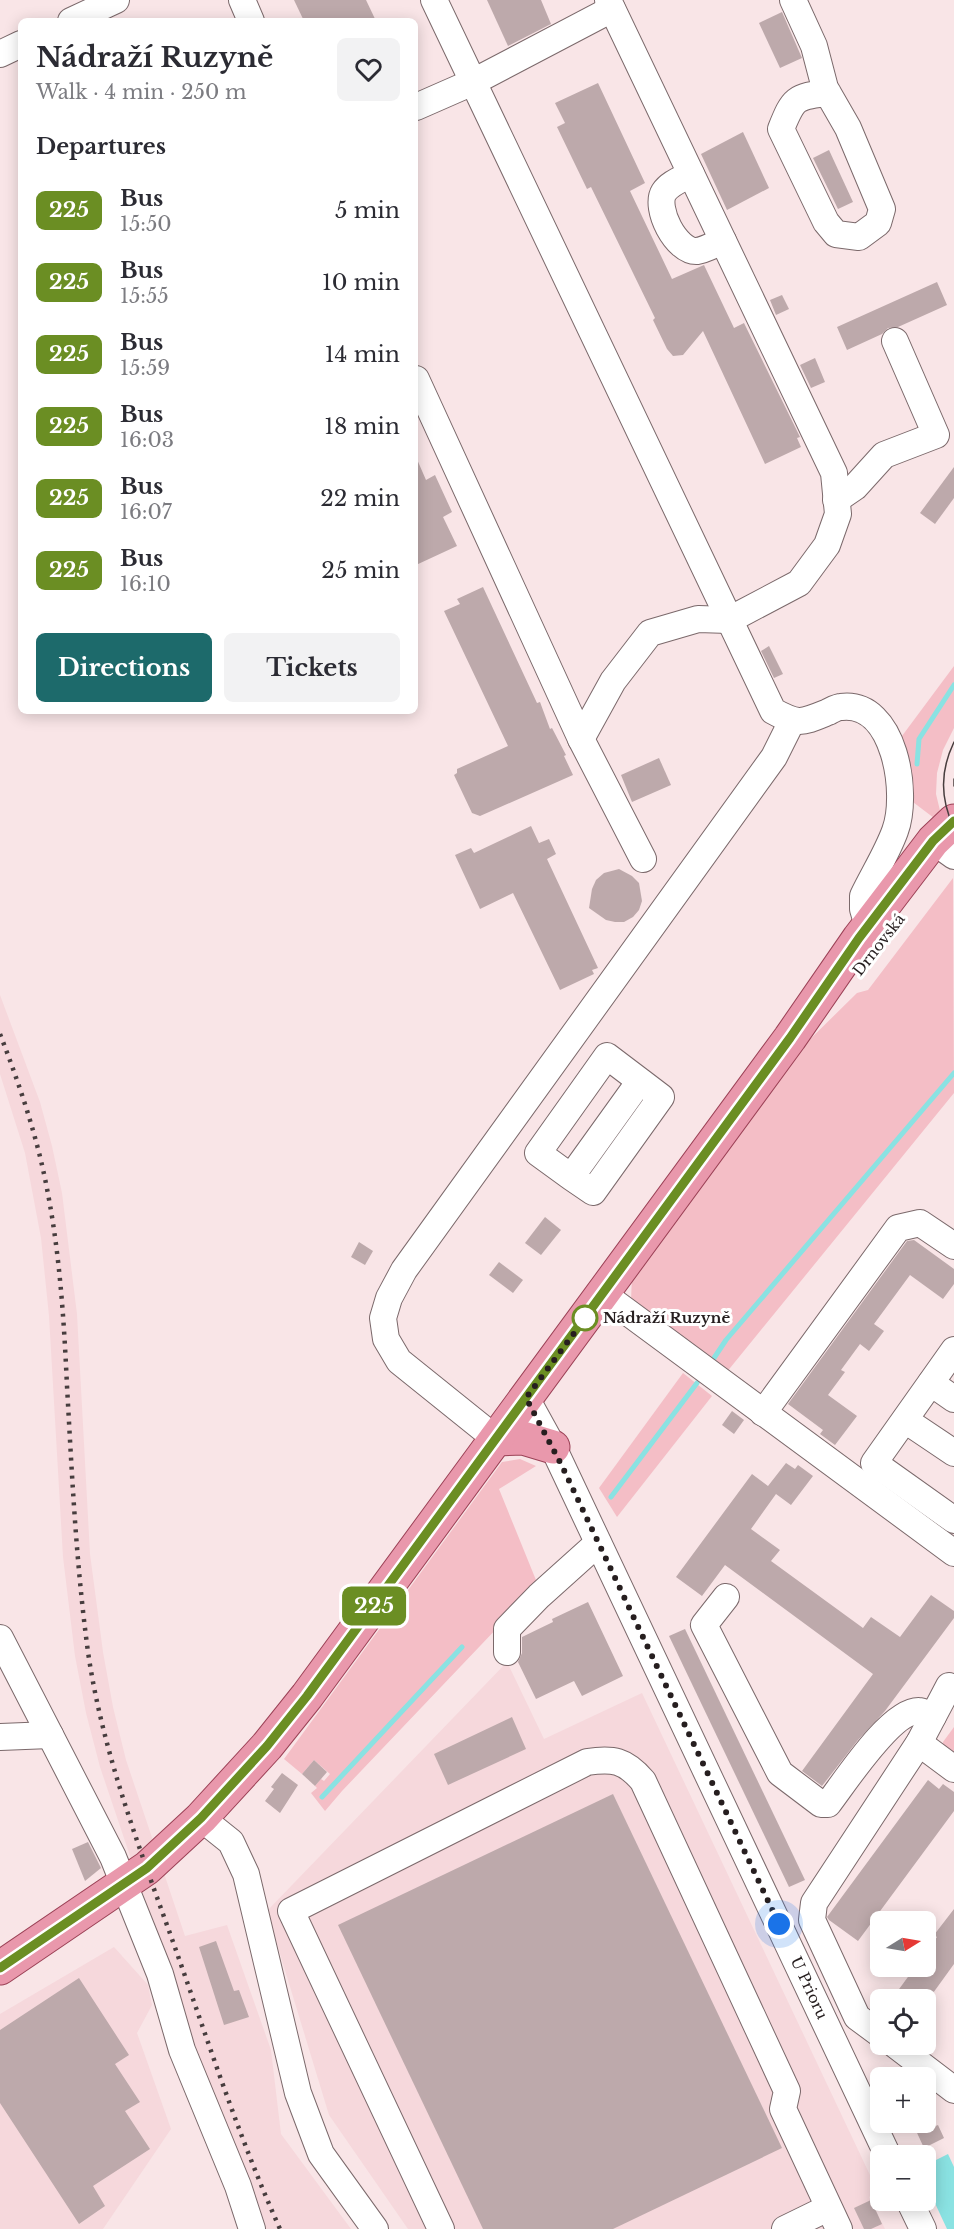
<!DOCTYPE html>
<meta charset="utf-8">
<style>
:root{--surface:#fff;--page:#f2f2f3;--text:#2b2b33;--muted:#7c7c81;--accent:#1d6a6b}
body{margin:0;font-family:"Libre Baskerville",serif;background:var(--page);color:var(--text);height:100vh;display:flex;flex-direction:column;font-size:22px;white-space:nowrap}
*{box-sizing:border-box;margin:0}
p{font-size:20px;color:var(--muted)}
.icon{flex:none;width:33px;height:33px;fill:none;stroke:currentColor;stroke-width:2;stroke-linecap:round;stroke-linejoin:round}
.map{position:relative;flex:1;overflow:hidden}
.drawer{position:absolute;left:18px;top:18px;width:400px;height:696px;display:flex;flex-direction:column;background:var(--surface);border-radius:9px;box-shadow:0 3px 15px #0003}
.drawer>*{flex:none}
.badge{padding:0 12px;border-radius:9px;font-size:21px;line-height:39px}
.needle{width:39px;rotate:79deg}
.tools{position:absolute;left:870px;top:1911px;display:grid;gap:12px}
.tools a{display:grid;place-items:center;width:66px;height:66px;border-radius:9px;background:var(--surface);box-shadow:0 3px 15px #0003;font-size:30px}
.you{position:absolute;width:30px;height:30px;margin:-15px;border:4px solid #fff;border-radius:50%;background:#1a73e8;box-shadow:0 0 0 9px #1a73e833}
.map>.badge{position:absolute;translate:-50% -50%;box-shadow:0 0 0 3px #fff}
h2{padding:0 18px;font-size:22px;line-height:54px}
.round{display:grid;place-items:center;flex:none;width:63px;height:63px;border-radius:9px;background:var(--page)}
.head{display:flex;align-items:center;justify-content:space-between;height:102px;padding:0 18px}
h1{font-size:28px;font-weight:700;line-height:45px}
.button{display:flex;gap:12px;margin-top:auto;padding:12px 18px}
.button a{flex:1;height:69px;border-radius:9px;background:var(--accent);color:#fff;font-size:24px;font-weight:700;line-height:69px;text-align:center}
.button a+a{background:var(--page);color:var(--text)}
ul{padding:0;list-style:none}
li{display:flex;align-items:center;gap:18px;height:72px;padding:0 18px}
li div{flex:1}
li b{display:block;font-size:22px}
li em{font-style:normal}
li .badge{min-width:66px;font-weight:700;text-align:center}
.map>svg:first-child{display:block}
.built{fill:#f6d8dc}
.green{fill:#f4bec6}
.water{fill:#8ae2e2}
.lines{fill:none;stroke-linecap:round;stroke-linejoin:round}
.stream{stroke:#8ae2e2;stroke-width:5}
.building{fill:#bda9ab}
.minor-casing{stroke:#7b696b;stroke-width:28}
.major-casing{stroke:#9b4156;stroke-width:35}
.minor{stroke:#fff;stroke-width:26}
.major{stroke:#e998ac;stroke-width:33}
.tram{stroke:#473d3e;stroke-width:1.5}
.rail{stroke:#473d3e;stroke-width:4.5;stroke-dasharray:3 6;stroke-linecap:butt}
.line-casing{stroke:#fff;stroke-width:14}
.line{stroke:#6b8e23;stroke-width:9}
.walk{stroke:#261e1f;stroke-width:6;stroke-dasharray:0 10.8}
.stop-dot{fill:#fff;stroke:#6b8e23;stroke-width:3}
.labels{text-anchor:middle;stroke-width:6;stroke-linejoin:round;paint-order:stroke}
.street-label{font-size:15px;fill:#261e1f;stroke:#fff}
.stop-label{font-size:15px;font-weight:bold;fill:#261e1f;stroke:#fff;text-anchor:start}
</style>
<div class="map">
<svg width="954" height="2229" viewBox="0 0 954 2229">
<rect width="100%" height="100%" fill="#f9e5e7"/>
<g class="built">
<path d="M 0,995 L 40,1102 L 52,1146 L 62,1193 L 77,1314 L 90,1554 L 103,1652 L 113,1707 L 126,1760 L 185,1936 L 227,1925 L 271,2050 L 281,2134 L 351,2229 L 266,2229 L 223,2125 L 182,2010 L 100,1767 L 86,1713 L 75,1656 L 63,1557 L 49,1316 L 41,1238 L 25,1153 L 0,1074 Z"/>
<path d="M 507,1662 L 544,1739 L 642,1693 L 878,2192 L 869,2197 L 885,2229 L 408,2229 L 329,2115 L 267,1911 Z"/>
<path d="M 114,1947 L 148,1985 L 152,2005 L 137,2033 L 171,2129 L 103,2229 L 0,2229 L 0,2014 Z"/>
</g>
<g class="green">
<path d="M 954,666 L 954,728 L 943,750 L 937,773 L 936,794 L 942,819 L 934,818 L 905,796 L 900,745 L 902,736 Z"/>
<path d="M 953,878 L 954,1093 L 726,1373 L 631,1301 L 632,1275 L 793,1056 L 857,993 L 868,990 Z"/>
<path d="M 683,1373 L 712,1396 L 617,1517 L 599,1488 Z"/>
<path d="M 520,1459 L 536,1466 L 499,1489 L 538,1585 L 342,1791 L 325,1811 L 311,1793 L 317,1788 L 315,1786 L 321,1779 L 324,1781 L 330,1774 L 314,1760 L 302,1774 L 284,1759 L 502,1462 Z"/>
<path d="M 954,1727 L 954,1761 L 944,1753 L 943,1742 Z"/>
</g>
<path class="water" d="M 948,2154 L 954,2167 L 954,2229 L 947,2229 L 926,2184 L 926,2165 Z"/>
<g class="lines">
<g class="stream">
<path d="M 917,764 L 919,739 L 954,685"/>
<path d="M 714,1358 L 726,1340 L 954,1073"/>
<path d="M 611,1497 L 697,1383"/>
<path d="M 322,1797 L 462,1647"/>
</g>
</g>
<g class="building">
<path d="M 294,0 L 366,0 L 376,21 L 304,21 Z"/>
<path d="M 487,0 L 541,0 L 551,24 L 508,46 Z"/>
<path d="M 782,12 L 802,58 L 780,68 L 759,23 Z"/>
<path d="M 598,83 L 645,183 L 630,191 L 672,279 L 704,265 L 734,328 L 744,323 L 800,437 L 797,438 L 801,447 L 765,464 L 703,331 L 683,355 L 673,356 L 667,349 L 653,320 L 655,318 L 591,187 L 587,189 L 557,127 L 565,123 L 555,103 Z"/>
<path d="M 743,132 L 769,188 L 727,210 L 701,154 Z"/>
<path d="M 829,150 L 853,202 L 838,209 L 813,158 Z"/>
<path d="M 937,282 L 947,305 L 898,327 L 888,328 L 882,334 L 847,350 L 837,327 Z"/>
<path d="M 782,295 L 789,309 L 776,315 L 770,300 Z"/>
<path d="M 815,358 L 825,382 L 811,388 L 800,365 Z"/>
<path d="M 416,457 L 426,480 L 435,475 L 452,512 L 443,517 L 457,546 L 416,565 Z"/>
<path d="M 954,467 L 954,498 L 935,524 L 920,513 Z"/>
<path d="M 483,587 L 537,703 L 540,702 L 550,729 L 552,728 L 566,755 L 564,756 L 573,775 L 480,816 L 472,813 L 454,775 L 457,773 L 457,769 L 508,746 L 444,611 L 460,604 L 457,599 Z"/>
<path d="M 769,646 L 783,674 L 774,678 L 761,651 Z"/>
<path d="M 659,758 L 671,785 L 632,802 L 621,775 Z"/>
<path d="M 531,826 L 539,843 L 549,839 L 556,854 L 547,859 L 598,968 L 592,970 L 594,974 L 560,990 L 513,893 L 480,909 L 455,855 L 471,848 L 474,853 Z"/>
<path d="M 619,869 L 632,876 L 639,883 L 642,901 L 639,910 L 633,917 L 624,922 L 615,922 L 606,920 L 589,908 L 592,889 L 596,880 L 604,873 Z"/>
<path d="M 545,1217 L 561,1230 L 541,1255 L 525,1243 Z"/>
<path d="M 914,1240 L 954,1269 L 954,1284 L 943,1299 L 910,1275 L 874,1324 L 884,1331 L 869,1351 L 860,1344 L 841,1370 L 845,1372 L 828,1395 L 857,1416 L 835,1445 L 820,1434 L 823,1430 L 788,1404 L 907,1241 Z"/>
<path d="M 359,1242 L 373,1251 L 365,1265 L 351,1257 Z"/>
<path d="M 499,1262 L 523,1280 L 513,1293 L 489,1275 Z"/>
<path d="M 732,1411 L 744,1420 L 734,1434 L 722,1425 Z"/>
<path d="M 786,1463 L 795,1469 L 798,1465 L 813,1476 L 791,1505 L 776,1494 L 751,1529 L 780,1550 L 771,1561 L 863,1628 L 871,1617 L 900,1637 L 931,1595 L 954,1611 L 954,1618 L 885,1711 L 858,1740 L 822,1786 L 802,1771 L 873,1674 L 725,1565 L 702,1596 L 676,1577 L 752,1474 L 768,1486 Z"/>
<path d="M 588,1602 L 623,1676 L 582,1696 L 574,1681 L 536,1699 L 518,1662 L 522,1653 L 522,1637 L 553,1622 L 552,1619 Z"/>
<path d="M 685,1629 L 805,1880 L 789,1887 L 669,1636 Z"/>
<path d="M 512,1717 L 526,1749 L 448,1785 L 434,1754 Z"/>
<path d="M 314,1760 L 327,1772 L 315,1786 L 302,1774 Z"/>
<path d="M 282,1773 L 298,1785 L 280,1813 L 265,1801 L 274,1789 L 271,1787 Z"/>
<path d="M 928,1780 L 939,1789 L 943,1784 L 954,1792 L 954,1811 L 858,1941 L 829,1920 L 827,1917 Z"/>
<path d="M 613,1794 L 782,2148 L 613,2229 L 483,2229 L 338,1925 Z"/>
<path d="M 88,1842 L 101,1868 L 85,1881 L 72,1849 Z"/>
<path d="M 954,1909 L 954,1964 L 928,2000 L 891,2000 L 916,1966 L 926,1966 L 926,1953 L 937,1937 L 934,1935 Z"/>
<path d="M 216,1941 L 234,1991 L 239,1990 L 249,2017 L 224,2025 L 199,1947 Z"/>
<path d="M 79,1978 L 129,2055 L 115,2064 L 140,2102 L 125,2111 L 150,2149 L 93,2186 L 105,2206 L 79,2224 L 0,2103 L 0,2030 Z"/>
<path d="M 912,2122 L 928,2122 L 931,2128 L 938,2125 L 944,2138 L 924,2148 Z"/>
<path d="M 871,2200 L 882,2224 L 871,2229 L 864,2229 L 854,2208 Z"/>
</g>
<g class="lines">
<defs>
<g id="minor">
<path d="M 242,0 L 251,21"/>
<path d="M 434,0 L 773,711 C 799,725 801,723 828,712 C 832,710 837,707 841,707 C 895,700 909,794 895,831 C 887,853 873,875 863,896 L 863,909 L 868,926"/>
<path d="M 793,0 L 814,46 L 825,88 L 848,128 L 882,209 L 878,223 L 859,237 L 836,234 L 826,222 L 781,129 C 793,99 795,96 828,93"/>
<path d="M 71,21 L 116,0"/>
<path d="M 0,54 L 21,44"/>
<path d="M 416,107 L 473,82 L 612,9"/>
<path d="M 691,174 C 682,179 670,183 664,192 C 654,208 676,252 697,251 C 705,250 715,244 723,241"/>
<path d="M 416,379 L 581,739 L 643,859"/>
<path d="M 836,500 L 855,487 L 884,455 L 936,435 L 895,341"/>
<path d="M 581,739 L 613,681 L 650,633 L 698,619 L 729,620 L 799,583 L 827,545 L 838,514 L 834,473 L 608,0"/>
<path d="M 933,841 L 954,856"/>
<path d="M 571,1177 L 538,1153 L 607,1056 L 640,1081 L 571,1177 L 593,1192 L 661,1097 L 640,1081"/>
<path d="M 603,1294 L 954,1553"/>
<path d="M 954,1350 L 874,1463 L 954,1520"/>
<path d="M 931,1383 L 954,1399"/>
<path d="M 526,1398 L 553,1447 L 888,2156"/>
<path d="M 763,1413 L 898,1228 L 920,1223 L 954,1246"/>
<path d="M 905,1420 L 954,1453"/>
<path d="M 496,1439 L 399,1361 L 386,1339 L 383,1318 L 389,1298 L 404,1270 L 774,757 L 792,721"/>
<path d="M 726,1597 L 704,1625 L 780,1773 L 821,1804 L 828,1804 C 845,1782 891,1710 919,1711 C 923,1711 929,1715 933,1716"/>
<path d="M 0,1638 L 113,1857 L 160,1974 L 182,2050 L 238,2186 L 252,2229"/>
<path d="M 507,1652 L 507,1629 L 539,1596 L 598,1543"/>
<path d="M 0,1737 L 50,1735"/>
<path d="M 919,1743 L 954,1769"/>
<path d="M 201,1818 L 231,1842 L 246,1874 L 298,2093 L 321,2154 L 375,2229"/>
<path d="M 880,2034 L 857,2017 L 812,1920 L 814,1903 L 919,1743 L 949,1686"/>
<path d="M 894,2044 L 954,2090"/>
<path d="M 909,2200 L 923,2229"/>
<path d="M 441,2229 L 291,1911 L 587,1762 C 613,1758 625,1760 643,1781 L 787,2091 L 783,2109 L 839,2229"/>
<path d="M 785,2229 L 828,2208"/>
</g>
<g id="major">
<path d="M 496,1439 L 523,1438 L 553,1447"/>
<path d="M 0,1968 L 147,1868 L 201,1818 L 267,1746 L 307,1696 L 790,1038 L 859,938 L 933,841 L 954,821"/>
</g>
</defs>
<use href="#minor" class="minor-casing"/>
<use href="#major" class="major-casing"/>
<use href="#minor" class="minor"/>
<use href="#major" class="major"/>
<g class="tram">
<path d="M 954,742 C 940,771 940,798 954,828"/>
<path d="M 954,779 L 954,786"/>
</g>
<path class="rail" d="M 0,1034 C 20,1086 38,1139 48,1194 C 60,1257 64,1321 67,1386 C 72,1475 76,1563 88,1652 C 103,1756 143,1857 178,1956 C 210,2047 240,2140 280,2229"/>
</g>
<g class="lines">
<defs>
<path id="line" d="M 0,1968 L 147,1868 L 201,1818 L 267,1746 L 307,1696 L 790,1038 L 859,938 L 933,841 L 954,821"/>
</defs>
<use href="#line" class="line-casing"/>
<use href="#line" class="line"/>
<path class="walk" d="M 585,1318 L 589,1313 L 526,1398 L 562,1466 L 779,1924"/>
</g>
<circle class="stop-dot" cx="585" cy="1318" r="12"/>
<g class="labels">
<g class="street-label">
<text transform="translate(879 945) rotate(-52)" y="5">Drnovská</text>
<text transform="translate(809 1988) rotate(65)" y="5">U Prioru</text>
</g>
<g class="stop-label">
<text x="603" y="1323">Nádraží Ruzyně</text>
</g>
</g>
</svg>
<div class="tools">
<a><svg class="needle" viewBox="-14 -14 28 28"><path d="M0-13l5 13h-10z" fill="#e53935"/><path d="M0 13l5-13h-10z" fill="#7c7c81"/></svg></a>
<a><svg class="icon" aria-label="locate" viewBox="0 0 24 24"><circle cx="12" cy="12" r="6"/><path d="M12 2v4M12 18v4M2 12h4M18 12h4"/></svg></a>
<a>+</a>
<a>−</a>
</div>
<div class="you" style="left:779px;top:1924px"></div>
<b class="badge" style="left:374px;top:1606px;background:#6b8e23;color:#fff">225</b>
<section class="drawer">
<div class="head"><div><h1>Nádraží Ruzyně</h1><p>Walk · 4 min · 250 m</p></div><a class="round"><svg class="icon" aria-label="heart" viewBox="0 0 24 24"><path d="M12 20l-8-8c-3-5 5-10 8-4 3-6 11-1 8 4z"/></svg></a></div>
<h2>Departures</h2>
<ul>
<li><span class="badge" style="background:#6b8e23;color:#fff">225</span><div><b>Bus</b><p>15:50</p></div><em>5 min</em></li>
<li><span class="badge" style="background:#6b8e23;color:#fff">225</span><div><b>Bus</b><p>15:55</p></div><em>10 min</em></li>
<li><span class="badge" style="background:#6b8e23;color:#fff">225</span><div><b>Bus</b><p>15:59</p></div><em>14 min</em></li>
<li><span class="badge" style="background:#6b8e23;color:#fff">225</span><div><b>Bus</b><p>16:03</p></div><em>18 min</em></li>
<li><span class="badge" style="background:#6b8e23;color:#fff">225</span><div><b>Bus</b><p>16:07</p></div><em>22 min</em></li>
<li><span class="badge" style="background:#6b8e23;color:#fff">225</span><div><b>Bus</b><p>16:10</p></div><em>25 min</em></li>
</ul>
<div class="button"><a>Directions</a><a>Tickets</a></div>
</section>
</div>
